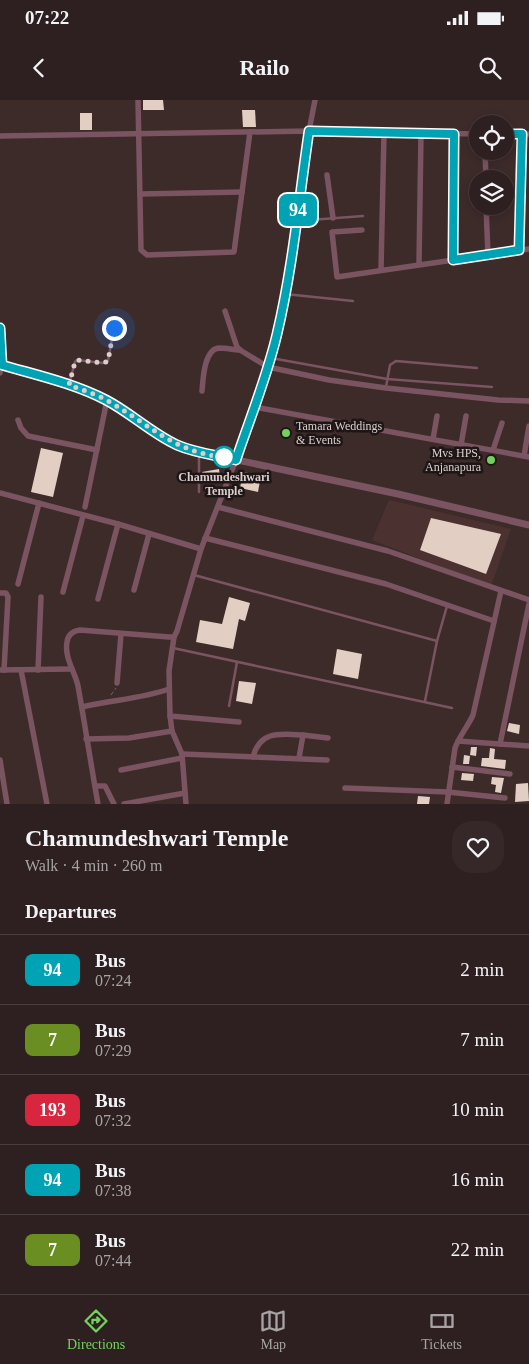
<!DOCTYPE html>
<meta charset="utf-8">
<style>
:root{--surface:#2e2020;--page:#362829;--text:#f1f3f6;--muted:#a7a3a5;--line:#493e3e;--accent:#72d25d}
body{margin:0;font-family:Georgia,serif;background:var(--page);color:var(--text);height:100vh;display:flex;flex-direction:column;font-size:19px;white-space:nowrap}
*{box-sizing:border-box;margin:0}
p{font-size:16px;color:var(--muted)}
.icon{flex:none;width:28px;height:28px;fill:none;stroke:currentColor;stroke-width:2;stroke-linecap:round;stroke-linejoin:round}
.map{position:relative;height:704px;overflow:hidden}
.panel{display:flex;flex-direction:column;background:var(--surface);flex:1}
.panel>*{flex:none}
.badge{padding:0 10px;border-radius:8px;font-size:18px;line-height:32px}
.fabs{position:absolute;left:469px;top:15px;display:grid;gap:10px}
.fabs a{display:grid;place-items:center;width:45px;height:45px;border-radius:50%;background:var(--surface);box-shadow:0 2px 8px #0003,0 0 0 1px var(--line);font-size:25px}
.you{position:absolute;width:25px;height:25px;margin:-12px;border:4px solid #fff;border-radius:50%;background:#1a73e8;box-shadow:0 0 0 8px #1a73e833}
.map>.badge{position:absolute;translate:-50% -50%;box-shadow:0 0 0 2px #fff}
h2{padding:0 25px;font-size:19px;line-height:45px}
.round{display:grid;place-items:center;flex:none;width:52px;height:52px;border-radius:20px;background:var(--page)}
.overview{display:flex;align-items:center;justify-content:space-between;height:85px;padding:0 25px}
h1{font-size:24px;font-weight:700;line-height:38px}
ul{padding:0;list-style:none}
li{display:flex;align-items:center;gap:15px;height:70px;padding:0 25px;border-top:1px solid var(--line)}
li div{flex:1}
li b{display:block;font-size:19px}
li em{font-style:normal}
li .badge{min-width:55px;font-weight:700;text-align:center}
.status{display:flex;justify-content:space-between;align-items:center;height:35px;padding:0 25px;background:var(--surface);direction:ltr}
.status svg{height:14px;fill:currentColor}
header{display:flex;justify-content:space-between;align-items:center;height:65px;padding:0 25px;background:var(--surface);font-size:22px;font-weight:700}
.tab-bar{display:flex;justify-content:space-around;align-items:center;height:70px;border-top:1px solid var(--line);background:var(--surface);font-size:14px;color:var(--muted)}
.tab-bar a{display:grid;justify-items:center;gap:2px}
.tab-bar .active{color:var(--accent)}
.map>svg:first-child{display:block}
.built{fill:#4b3231}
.building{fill:#e3cec4}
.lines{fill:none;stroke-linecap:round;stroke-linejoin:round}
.path{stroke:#736362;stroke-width:1;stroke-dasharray:4 2.5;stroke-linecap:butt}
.service{stroke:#7b5461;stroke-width:2.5}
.minor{stroke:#7b5461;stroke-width:5.5}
.tertiary{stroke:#7b5461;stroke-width:7}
.line-casing{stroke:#fff;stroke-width:11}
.line{stroke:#00a3b4;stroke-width:8}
.walk{stroke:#dbcfce;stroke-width:5;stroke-dasharray:0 9}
.poi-dot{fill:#72d25d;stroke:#1e1616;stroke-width:2}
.stop-dot{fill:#fff;stroke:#00a3b4;stroke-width:2.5}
.labels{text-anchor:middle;stroke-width:5;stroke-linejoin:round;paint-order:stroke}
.poi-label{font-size:12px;fill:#dbcfce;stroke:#1e1616;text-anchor:start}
.stop-label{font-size:12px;font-weight:bold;fill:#dbcfce;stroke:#1e1616}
</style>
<div class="status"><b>07:22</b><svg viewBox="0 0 49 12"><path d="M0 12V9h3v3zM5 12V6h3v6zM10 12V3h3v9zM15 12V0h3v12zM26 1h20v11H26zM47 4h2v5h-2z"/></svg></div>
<header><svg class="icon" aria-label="back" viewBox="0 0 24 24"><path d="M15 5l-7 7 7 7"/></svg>Railo<svg class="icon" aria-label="search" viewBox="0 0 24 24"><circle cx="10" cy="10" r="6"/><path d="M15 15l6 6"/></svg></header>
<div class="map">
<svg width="529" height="704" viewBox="0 0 529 704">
<rect width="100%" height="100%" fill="#3d2b2a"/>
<path class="built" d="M 389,400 L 511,429 L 491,486 L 372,440 Z"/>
<g class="building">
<path d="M 143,0 L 163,0 L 164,10 L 143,10 Z"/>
<path d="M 242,10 L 255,10 L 256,27 L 243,27 Z"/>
<rect x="80" y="13" width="12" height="17"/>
<path d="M 41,348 L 63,353 L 53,397 L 31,392 Z"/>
<path d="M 219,369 L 220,378 L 204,381 L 202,372 Z"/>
<path d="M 243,372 L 261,375 L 258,392 L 240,388 Z"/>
<path d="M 431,418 L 501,434 L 486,474 L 420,450 Z"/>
<path d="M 229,497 L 250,503 L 245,521 L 239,519 L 233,549 L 196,542 L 200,520 L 222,524 Z"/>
<path d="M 337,549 L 362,554 L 358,579 L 333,574 Z"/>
<path d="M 239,581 L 256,583 L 252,604 L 236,601 Z"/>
<path d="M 509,623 L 520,625 L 519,634 L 507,631 Z"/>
<path d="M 471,647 L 477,647 L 476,656 L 470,655 Z"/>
<path d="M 490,648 L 495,649 L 494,659 L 506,660 L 505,669 L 481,666 L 482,658 L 489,658 Z"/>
<path d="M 464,655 L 470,656 L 469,664 L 463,664 Z"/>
<path d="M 462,673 L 474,674 L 473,681 L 461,680 Z"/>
<path d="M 492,677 L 504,678 L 501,693 L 495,692 L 496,685 L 491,684 Z"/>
<path d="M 528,683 L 529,701 L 515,702 L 516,684 Z"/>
<path d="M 418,696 L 430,697 L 429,704 L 417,704 Z"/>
</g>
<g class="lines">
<path class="path" d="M 111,595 L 116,588"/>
<g class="service">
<path d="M 297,121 L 363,116"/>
<path d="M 285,194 L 353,201"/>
<path d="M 271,258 L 387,279 L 492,287"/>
<path d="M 69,284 L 75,262 L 77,260 L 103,263 L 108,261 L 114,228"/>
<path d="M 386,287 L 390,265 L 396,261 L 477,268"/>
<path d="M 199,354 L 199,392"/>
<path d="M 194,475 L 437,541"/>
<path d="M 173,548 L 452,608"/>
<path d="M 425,601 L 437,541 L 447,506"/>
<path d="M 229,606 L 237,562"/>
</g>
<g class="minor">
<path d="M 138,0 L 141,150 L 147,155 L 234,152 L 250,32"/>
<path d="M 505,34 L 529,34"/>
<path d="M 0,36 L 309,31 L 478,34"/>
<path d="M 485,51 L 486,79"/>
<path d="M 327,75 L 333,118"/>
<path d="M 140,94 L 242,92"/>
<path d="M 486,106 L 488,155"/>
<path d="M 362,130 L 332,132 L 337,177 L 529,149"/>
<path d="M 519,150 L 522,34"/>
<path d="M 453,160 L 454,34"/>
<path d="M 419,164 L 421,34"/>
<path d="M 381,170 L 384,33"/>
<path d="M 225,211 L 237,247 L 240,250 L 268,267 L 329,280 L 386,288 L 498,300 L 529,301"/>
<path d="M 0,228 L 1,265 L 0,273"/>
<path d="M 202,291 C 203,280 204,249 219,248 C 226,248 234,250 240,250"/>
<path d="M 254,307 L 529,357"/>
<path d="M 18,320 L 21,328 L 28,336 L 97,350"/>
<path d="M 433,339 L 437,316"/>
<path d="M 461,345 L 466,316"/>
<path d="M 493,350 L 502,323"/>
<path d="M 524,356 L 529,326"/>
<path d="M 0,393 L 118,424 L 201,449"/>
<path d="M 85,407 L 107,300"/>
<path d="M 218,407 L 388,451 L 529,500"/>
<path d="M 205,438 L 386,484 L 494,521"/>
<path d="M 18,484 L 39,403"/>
<path d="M 134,490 L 149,434"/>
<path d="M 63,492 L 83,416"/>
<path d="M 0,493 L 6,493 L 8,497 L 4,570"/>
<path d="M 98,499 L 118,424"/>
<path d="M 174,537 L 169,571 L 170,616 L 172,631 L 182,654 L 186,704"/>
<path d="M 0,570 L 72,569"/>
<path d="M 21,570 L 47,704"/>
<path d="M 38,570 L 41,497"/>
<path d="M 117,583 L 121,534"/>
<path d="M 82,607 C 110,600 141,599 169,589"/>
<path d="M 170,616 L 239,622"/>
<path d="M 86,639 L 129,638 L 172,631"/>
<path d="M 458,641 L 529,646"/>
<path d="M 500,644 L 529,504"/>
<path d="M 182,654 L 327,660"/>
<path d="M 253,657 C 260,630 280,634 303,635"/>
<path d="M 299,658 L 303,635 L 328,638"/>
<path d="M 0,660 L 7,704"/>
<path d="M 452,667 L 510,674"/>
<path d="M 121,670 L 182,658"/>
<path d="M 95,686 L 105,686 L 114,704"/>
<path d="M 345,688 L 448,692 L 505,698"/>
<path d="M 98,704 C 91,665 85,625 78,586 C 75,572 64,557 67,542 C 68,535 73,531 80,530 L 169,537 L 174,537 L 177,531 L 201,449 L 236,360 L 268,267 L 277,235 L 285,194 L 309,31 L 315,0"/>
<path d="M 124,704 L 185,693"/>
<path d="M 447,704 L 455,648 C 459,637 468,626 473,615 L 501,491"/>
</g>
<path class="tertiary" d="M 0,264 L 53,280 L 93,294 L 107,300 L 176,344 L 199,352 L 398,394 L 529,425"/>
</g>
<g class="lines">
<defs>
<path id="line" d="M 0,228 L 2,265 C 36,275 73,283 106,300 C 131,313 151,333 177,345 C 195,353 216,355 236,360 C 250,318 267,277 277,234 C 293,167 299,98 309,31 L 454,34 L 453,160 L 519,150 L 522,34 L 505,34"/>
</defs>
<use href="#line" class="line-casing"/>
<use href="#line" class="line"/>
<path class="walk" d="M 114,228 L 108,261 L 103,263 L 77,260 L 75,262 L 69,285 C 82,290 96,294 108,301 C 149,324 175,353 224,357"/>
</g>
<g class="poi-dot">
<circle cx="286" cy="333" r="5"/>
<circle cx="491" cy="360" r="5"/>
</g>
<circle class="stop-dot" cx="224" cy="357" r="10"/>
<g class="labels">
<g class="poi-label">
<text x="296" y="330">Tamara Weddings<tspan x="296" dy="14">&amp; Events</tspan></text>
<text x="481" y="357" text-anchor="end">Mvs HPS,<tspan x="481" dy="14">Anjanapura</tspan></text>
</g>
<g class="stop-label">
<text x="224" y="381">Chamundeshwari<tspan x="224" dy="14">Temple</tspan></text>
</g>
</g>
</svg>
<div class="fabs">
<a><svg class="icon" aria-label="locate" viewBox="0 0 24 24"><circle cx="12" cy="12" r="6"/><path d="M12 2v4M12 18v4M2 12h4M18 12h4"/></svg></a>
<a><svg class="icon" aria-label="layers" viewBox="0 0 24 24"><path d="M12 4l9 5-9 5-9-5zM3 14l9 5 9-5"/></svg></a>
</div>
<div class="you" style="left:114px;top:228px"></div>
<b class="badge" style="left:298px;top:110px;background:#00a3b4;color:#fff">94</b>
</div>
<section class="panel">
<div class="overview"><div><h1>Chamundeshwari Temple</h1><p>Walk · 4 min · 260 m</p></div><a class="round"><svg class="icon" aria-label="heart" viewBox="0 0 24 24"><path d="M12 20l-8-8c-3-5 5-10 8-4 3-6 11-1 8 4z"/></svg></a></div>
<h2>Departures</h2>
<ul>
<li><span class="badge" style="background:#00a3b4;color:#fff">94</span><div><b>Bus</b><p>07:24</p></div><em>2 min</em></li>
<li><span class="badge" style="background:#6b8e23;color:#fff">7</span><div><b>Bus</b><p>07:29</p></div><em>7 min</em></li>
<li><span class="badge" style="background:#d7263d;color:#fff">193</span><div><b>Bus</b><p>07:32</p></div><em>10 min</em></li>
<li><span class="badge" style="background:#00a3b4;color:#fff">94</span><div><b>Bus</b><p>07:38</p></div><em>16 min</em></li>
<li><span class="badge" style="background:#6b8e23;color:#fff">7</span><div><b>Bus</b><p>07:44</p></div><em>22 min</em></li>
</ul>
</section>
<nav class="tab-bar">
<a class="active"><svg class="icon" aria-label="directions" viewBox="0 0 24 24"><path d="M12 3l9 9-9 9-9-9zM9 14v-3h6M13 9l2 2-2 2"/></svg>Directions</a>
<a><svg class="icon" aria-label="map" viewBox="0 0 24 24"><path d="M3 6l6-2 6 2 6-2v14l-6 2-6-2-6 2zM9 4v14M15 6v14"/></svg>Map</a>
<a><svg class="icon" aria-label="tickets" viewBox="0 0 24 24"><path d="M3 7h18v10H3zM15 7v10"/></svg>Tickets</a>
</nav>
